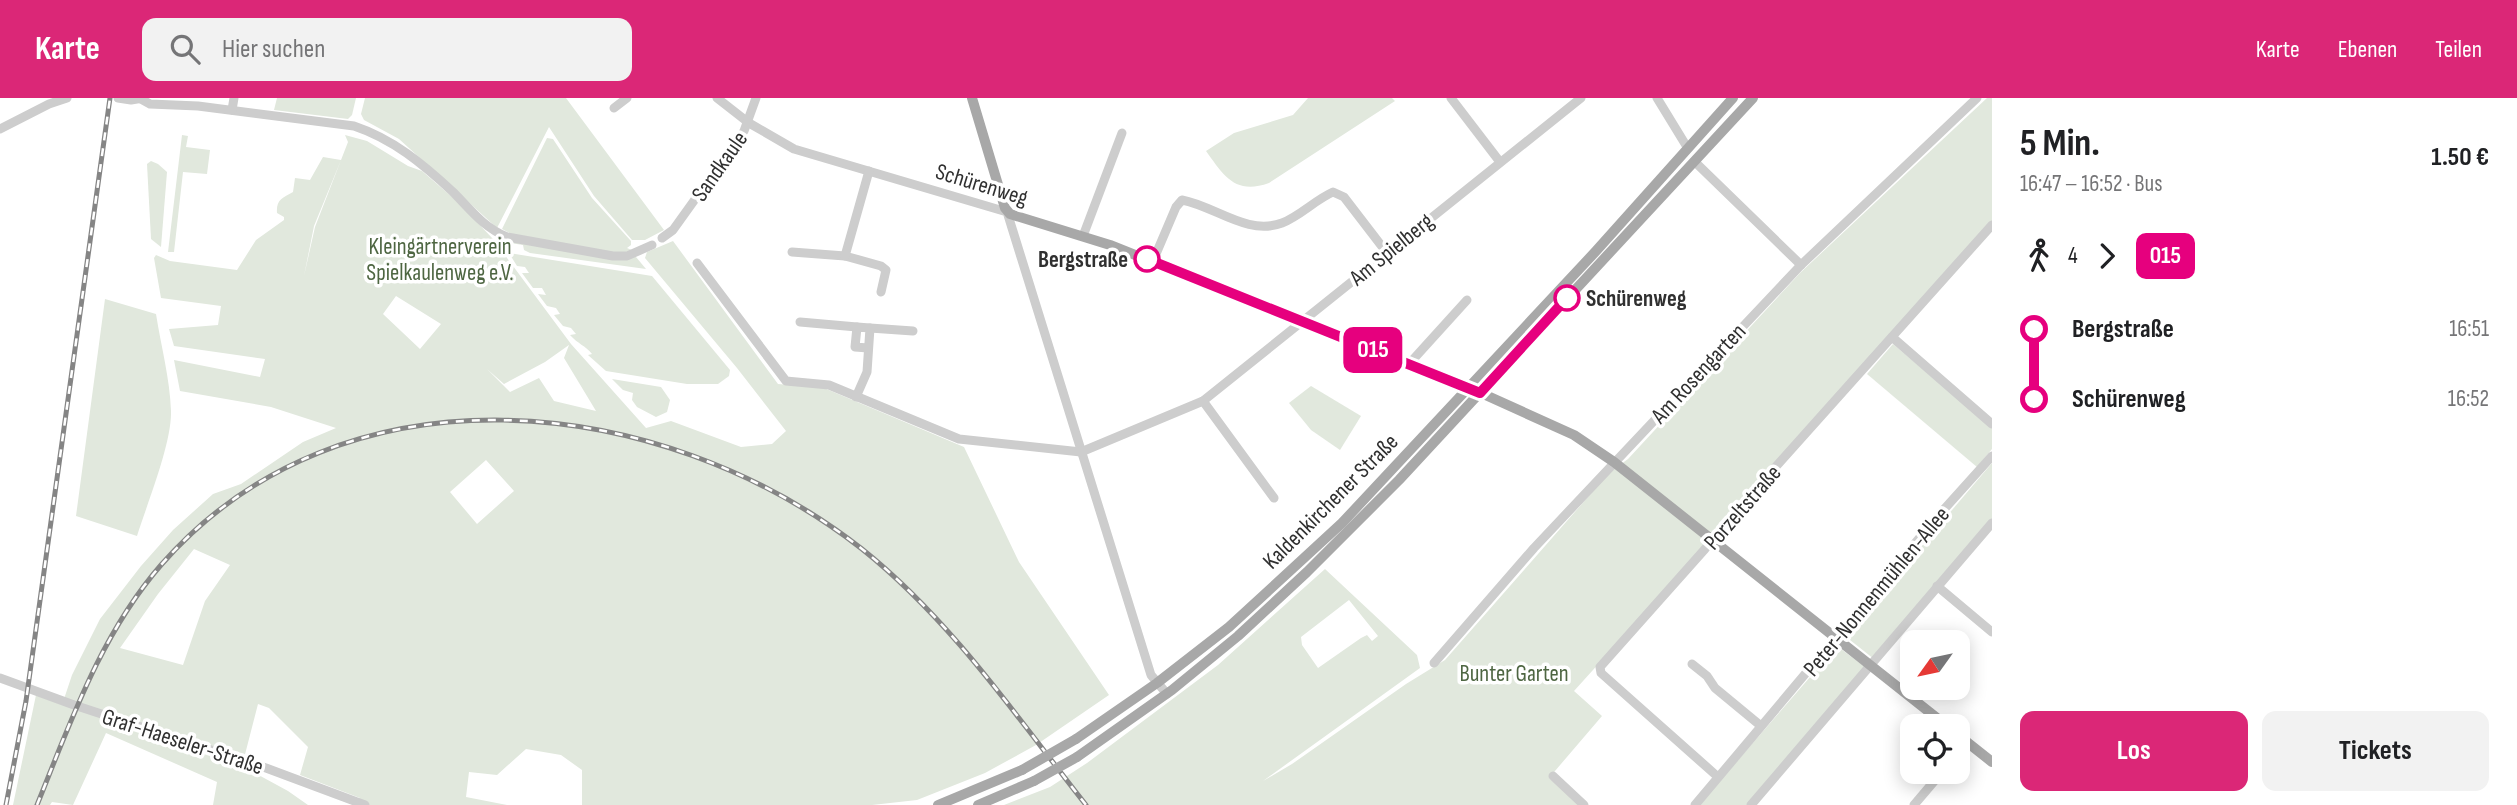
<!DOCTYPE html>
<html lang="de">
<meta charset="utf-8">
<style>
:root{--surface:#fff;--page:#f2f2f2;--text:#202124;--muted:#757577;--accent:#db2777}
body{margin:0;font-family:"Sofia Sans Condensed",sans-serif;background:var(--page);color:var(--text);height:100vh;display:flex;flex-direction:column;font-size:26px;white-space:nowrap}
*{box-sizing:border-box;margin:0}
p{font-size:23px;color:var(--muted)}
.icon{flex:none;width:38px;height:38px;fill:none;stroke:currentColor;stroke-width:2;stroke-linecap:round;stroke-linejoin:round}
.map{position:relative;flex:1;overflow:hidden}
.panel{display:flex;flex-direction:column;background:var(--surface);width:525px}
.panel>*{flex:none}
.badge{padding:0 14px;border-radius:10px;font-size:24px;line-height:46px}
.needle{width:46px;rotate:237deg}
.buttons{position:absolute;left:1900px;top:532px;display:grid;gap:14px}
.buttons a{display:grid;place-items:center;width:70px;height:70px;border-radius:14px;background:var(--surface);box-shadow:0 4px 18px #0003;font-size:35px}
.map>.badge{position:absolute;translate:-50% -50%;box-shadow:0 0 0 4px #fff}
.legs{display:flex;align-items:center;gap:10px;height:77px;padding:0 28px;font-size:23px}
.legs p{margin-inline-start:auto}
.summary{display:flex;align-items:center;justify-content:space-between;height:119px;padding:0 28px}
h1{font-size:38px;font-weight:700;line-height:52px}
.button{display:flex;gap:14px;margin-top:auto;padding:14px 28px}
.button a{flex:1;height:80px;border-radius:14px;background:var(--accent);color:#fff;font-size:28px;font-weight:700;line-height:80px;text-align:center}
.button a+a{background:var(--page);color:var(--text)}
ul{padding:0 28px;list-style:none}
li{display:flex;align-items:center;gap:24px;height:70px;font-size:26px}
li i{display:grid;place-items:center;width:10px;height:100%;margin:0 9px;background:currentColor}
li i::after{content:'';width:18px;height:18px;margin:-9px;border:5px solid;border-radius:50%;background:var(--surface)}
li p{margin-inline-start:auto}
li:first-child i{background:linear-gradient(#0000 50%,currentColor 0)}
li:last-child i{background:linear-gradient(currentColor 50%,#0000 0)}
header{display:flex;align-items:center;gap:42px;box-sizing:border-box;height:98px;padding:0 35px;background:var(--accent);color:#fff}
header strong{font-size:33px}
nav{display:flex;gap:38px;margin-inline-start:auto;font-size:24px}
.search{width:490px;height:63px;background:var(--page);display:flex;align-items:center;gap:18px;box-sizing:border-box;padding:0 24px;border-radius:14px;color:var(--muted);font-size:26px}
main{display:flex;flex:1;min-height:0}
.map>svg:first-child{display:block}
.green{fill:#e1e8dd;fill-rule:evenodd}
.lines{fill:none;stroke-linecap:round;stroke-linejoin:round}
.minor{stroke:#cdcdcd;stroke-width:9}
.major{stroke:#a8a8a8;stroke-width:10}
.rail-casing{stroke:#858585;stroke-width:5}
.rail{stroke:#fff;stroke-width:2.5;stroke-dasharray:8;stroke-linecap:butt}
.major-bridge{stroke:#a8a8a8;stroke-width:10}
.line-1-casing{stroke:#fff;stroke-width:16}
.line-1{stroke:#e6007e;stroke-width:10}
.stop-1-dot{fill:#fff;stroke:#e6007e;stroke-width:3.5}
.labels{text-anchor:middle;stroke-width:7;stroke-linejoin:round;paint-order:stroke}
.street-label{font-size:23px;fill:#303030;stroke:#fff}
.park-label{font-size:23px;fill:#4e6642;stroke:#fff}
.stop-label{font-size:23px;font-weight:bold;fill:#303030;stroke:#fff;text-anchor:end}
</style>
<header>
<strong>Karte</strong>
<div class="search"><svg class="icon" aria-label="search" viewBox="0 0 24 24"><circle cx="10" cy="10" r="6"/><path d="M15 15l6 6"/></svg>Hier suchen</div>
<nav><a>Karte</a><a>Ebenen</a><a>Teilen</a></nav>
</header>
<main>
<div class="map">
<svg width="1992" height="707" viewBox="0 0 1992 707">
<rect width="100%" height="100%" fill="#fff"/>
<g class="green">
<path d="M 277,0 L 356,0 L 352,17 L 348,21 L 274,12 Z"/>
<path d="M 365,0 L 566,0 L 664,132 L 645,142 L 632,142 L 594,98 L 549,29 L 497,130 L 399,41 L 364,22 L 361,16 Z"/>
<path d="M 1308,0 L 1392,0 L 1395,3 L 1269,85 C 1235,97 1224,78 1206,53 L 1234,35 L 1293,17 Z"/>
<path d="M 1987,0 L 1992,0 L 1992,124 L 1714,432 L 1705,448 L 1574,593 L 1602,618 L 1549,680 L 1579,707 L 1004,707 L 1050,689 L 1087,665 L 1218,567 L 1325,471 L 1417,557 L 1420,570 L 1263,683 L 1292,666 L 1406,586 L 1445,562 L 1609,375 L 1628,361 L 1800,175 ZM 1349,502 L 1378,538 L 1372,543 L 1367,537 L 1361,540 L 1318,570 L 1302,547 L 1301,539 Z"/>
<path d="M 182,37 L 188,38 L 186,49 L 210,52 L 207,76 L 183,74 L 174,154 L 168,154 Z"/>
<path d="M 345,37 L 367,43 L 408,68 L 422,73 L 459,105 L 493,141 L 571,246 L 646,330 L 671,323 L 741,349 L 772,346 L 786,333 L 737,270 L 645,160 L 647,154 L 673,143 L 778,286 L 824,290 L 964,349 L 1019,464 L 1109,597 L 1036,647 L 985,675 L 917,702 L 872,707 L 582,707 L 582,672 L 561,657 L 526,651 L 497,677 L 469,674 L 466,699 L 507,707 L 352,707 L 360,700 L 300,677 L 308,649 L 269,610 L 258,606 L 242,668 L 288,693 L 308,707 L 213,707 L 217,684 L 106,635 L 73,707 L 52,704 L 50,707 L 13,707 L 36,597 L 63,604 L 72,577 L 100,521 L 141,468 L 173,432 L 213,396 L 241,386 L 303,344 L 336,330 L 271,309 L 180,293 L 174,262 L 260,279 L 265,261 L 174,248 L 169,231 L 218,227 L 221,208 L 161,200 L 154,160 L 156,157 L 170,163 L 237,172 L 256,142 L 284,122 L 284,119 L 277,115 C 276,102 282,100 293,94 L 295,80 L 310,82 L 323,59 L 341,62 L 314,128 L 304,178 L 315,129 L 348,44 ZM 396,198 L 441,226 L 420,251 L 383,216 ZM 569,247 L 564,260 L 596,313 L 554,303 L 539,280 L 510,294 L 487,271 L 504,286 L 545,264 ZM 486,362 L 514,393 L 477,426 L 450,394 ZM 194,451 L 230,467 L 205,503 L 183,567 L 120,550 L 158,496 Z"/>
<path d="M 547,40 L 553,41 L 592,100 L 631,143 L 631,147 L 627,150 L 634,153 L 617,155 L 513,137 L 502,131 Z"/>
<path d="M 151,63 L 158,66 L 167,74 L 161,149 L 151,141 L 147,66 Z"/>
<path d="M 509,143 L 636,159 L 646,171 L 530,155 L 524,152 L 523,147 L 510,145 Z"/>
<path d="M 509,155 L 652,178 L 730,272 L 729,278 L 718,286 L 687,286 L 606,273 L 588,257 L 592,256 C 586,248 578,246 570,237 L 576,236 L 571,230 L 563,228 L 554,217 L 560,216 L 556,210 L 547,208 L 538,196 L 546,197 L 542,190 L 533,190 L 522,175 L 529,175 L 525,169 L 517,168 Z"/>
<path d="M 105,201 L 156,216 C 161,248 170,281 171,313 C 172,345 147,406 137,438 L 76,418 Z"/>
<path d="M 1893,246 L 1992,330 L 1992,351 L 1977,369 L 1867,276 Z"/>
<path d="M 612,281 L 661,289 L 670,302 L 667,314 L 656,319 L 637,309 L 632,302 L 633,295 L 623,292 Z"/>
<path d="M 1311,288 L 1361,318 L 1340,352 L 1311,332 L 1289,305 Z"/>
<path d="M 1992,365 L 1992,422 L 1874,561 L 1845,538 Z"/>
<path d="M 1837,548 L 1865,569 L 1749,707 L 1699,707 Z"/>
</g>
<g class="lines">
<g class="minor">
<path d="M 118,0 L 131,2 L 143,0"/>
<path d="M 717,0 L 749,25 L 794,51 L 1007,114 L 1151,577 L 1167,596"/>
<path d="M 1451,0 L 1500,64"/>
<path d="M 1657,0 L 1687,49"/>
<path d="M 141,1 L 150,6 L 198,8 L 354,28 C 393,41 423,66 453,94 C 471,112 483,129 507,139 L 613,158 L 627,158 L 652,147"/>
<path d="M 614,10 L 627,0"/>
<path d="M 232,12 L 234,0"/>
<path d="M 0,31 L 49,6 L 67,0"/>
<path d="M 1695,64 L 1801,167"/>
<path d="M 1083,138 L 1122,35"/>
<path d="M 662,140 L 673,132 L 744,33 L 756,0"/>
<path d="M 792,154 L 845,158 L 881,168 L 886,172 L 881,194"/>
<path d="M 845,158 L 869,73"/>
<path d="M 1153,163 L 1176,109 L 1182,102 C 1215,108 1247,138 1282,125 C 1300,118 1315,102 1333,94 L 1344,99 L 1387,155"/>
<path d="M 697,165 L 786,283 L 829,287 L 959,341 L 1081,354 L 1203,303 L 1581,0"/>
<path d="M 800,224 L 857,229"/>
<path d="M 870,230 L 913,233"/>
<path d="M 1892,239 L 1992,326"/>
<path d="M 1409,266 L 1467,202"/>
<path d="M 856,299 L 867,274 L 870,230 L 857,229 L 855,249 L 868,250"/>
<path d="M 1203,303 L 1274,400"/>
<path d="M 1937,488 L 1992,534"/>
<path d="M 1434,565 L 1534,450 L 1801,167 L 1977,0"/>
<path d="M 1692,566 L 1707,578 L 1715,590 L 1761,628"/>
<path d="M 0,580 L 74,607 L 266,670 L 365,707"/>
<path d="M 1958,655 L 1967,644"/>
<path d="M 1553,678 L 1584,707"/>
<path d="M 1718,679 L 1601,575 L 1600,569 L 1705,451 L 1729,421 L 1992,127"/>
<path d="M 1695,707 L 1938,418 L 1992,358"/>
<path d="M 1751,707 L 1992,425"/>
<path d="M 1914,707 L 1942,674"/>
</g>
<g class="major">
<path d="M 972,0 L 1005,110 L 1010,116 L 1110,147 L 1470,290 L 1574,337 L 1614,364 L 1947,628"/>
<path d="M 1958,637 L 1992,664"/>
<path d="M 1076,641 L 1157,585 L 1229,529 L 1342,425 L 1596,153 L 1733,0"/>
<path d="M 1077,659 L 1172,592 L 1238,538 L 1307,474 L 1399,382 L 1753,0"/>
<path d="M 938,707 L 1022,672"/>
<path d="M 978,707 L 1034,683"/>
</g>
<defs>
<g id="rail">
<path d="M 6,707 L 26,603 L 110,0"/>
<path d="M 37,707 C 71,623 101,536 161,467 C 342,260 660,293 862,451 C 951,522 1016,618 1086,707"/>
</g>
</defs>
<use href="#rail" class="rail-casing"/>
<use href="#rail" class="rail"/>
<g class="major-bridge">
<path d="M 1022,672 L 1076,641"/>
<path d="M 1034,683 L 1077,659"/>
</g>
</g>
<g class="lines">
<defs>
<path id="line-1" d="M 1147,161 L 1480,295 L 1567,200"/>
</defs>
<use href="#line-1" class="line-1-casing"/>
<use href="#line-1" class="line-1"/>
</g>
<g class="stop-1-dot">
<circle cx="1147" cy="161" r="12"/>
<circle cx="1567" cy="200" r="12"/>
</g>
<g class="labels">
<g class="street-label">
<text transform="translate(719 68) rotate(-55)" y="8">Sandkaule</text>
<text transform="translate(982 86) rotate(17)" y="8">Schürenweg</text>
<text transform="translate(1391 151) rotate(-39)" y="8">Am Spielberg</text>
<text transform="translate(1698 275) rotate(-47)" y="8">Am Rosengarten</text>
<text transform="translate(1330 403) rotate(-45)" y="8">Kaldenkirchener Straße</text>
<text transform="translate(1742 409) rotate(-49)" y="8">Porzeltstraße</text>
<text transform="translate(1876 493) rotate(-50)" y="8">Peter-Nonnenmühlen-Allee</text>
<text transform="translate(183 643) rotate(18)" y="8">Graf-Haeseler-Straße</text>
</g>
<g class="park-label">
<text x="440" y="156">Kleingärtnerverein<tspan x="440" dy="26">Spielkaulenweg e.V.</tspan></text>
<text x="1514" y="583">Bunter Garten</text>
</g>
<g class="stop-label">
<text x="1128" y="169">Bergstraße</text>
<text x="1586" y="208" text-anchor="start">Schürenweg</text>
</g>
</g>
</svg>
<div class="buttons">
<a><svg class="needle" viewBox="-14 -14 28 28"><path d="M0-13l5 13h-10z" fill="#e53935"/><path d="M0 13l5-13h-10z" fill="#757577"/></svg></a>
<a><svg class="icon" aria-label="locate" viewBox="0 0 24 24"><circle cx="12" cy="12" r="6"/><path d="M12 2v4M12 18v4M2 12h4M18 12h4"/></svg></a>
</div>
<b class="badge" style="left:1373px;top:252px;background:#e6007e;color:#fff">015</b>
</div>
<section class="panel">
<div class="summary"><div><h1>5 Min.</h1><p>16:47 – 16:52 · Bus</p></div><b>1.50 €</b></div>
<div class="legs"><svg class="icon" aria-label="walk" viewBox="0 0 24 24"><circle cx="13" cy="4" r="2"/><path d="M13 8l-2 6 4 7M11 14l-3 7M7 12l3-4h3l4 4"/></svg>4<svg class="icon" aria-label="forward" viewBox="0 0 24 24"><path d="M9 5l7 7-7 7"/></svg><b class="badge" style="background:#e6007e;color:#fff">015</b></div>
<ul>
<li><i style="color:#e6007e"></i><b>Bergstraße</b><p>16:51</p></li>
<li><i style="color:#e6007e"></i><b>Schürenweg</b><p>16:52</p></li>
</ul>
<div class="button"><a>Los</a><a>Tickets</a></div>
</section>
</main>
